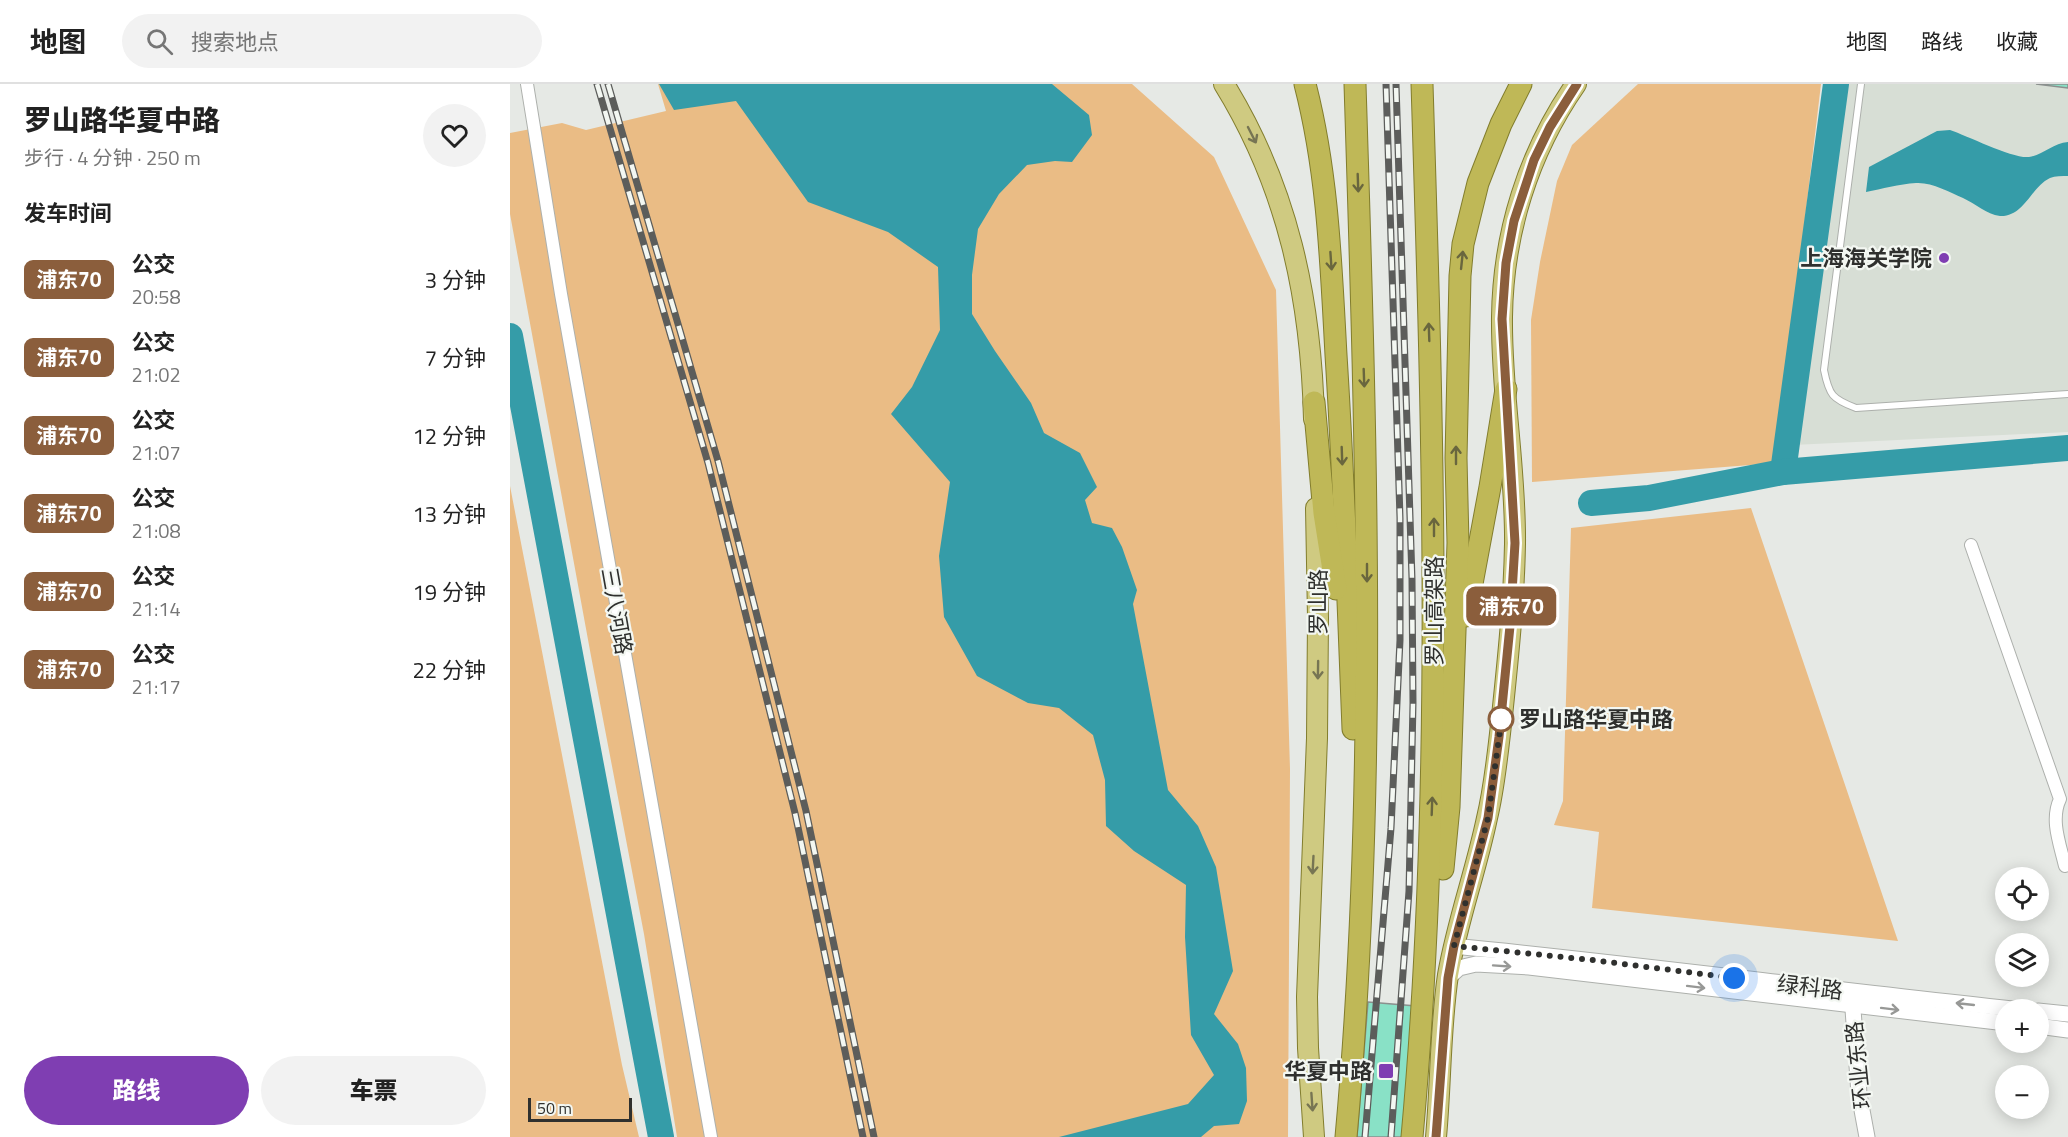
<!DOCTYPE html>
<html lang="zh">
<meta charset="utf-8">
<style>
:root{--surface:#fff;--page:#f2f2f2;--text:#222;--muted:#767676;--line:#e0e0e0;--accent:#7f3eb2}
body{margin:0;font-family:"Titillium Web","Noto Sans SC",sans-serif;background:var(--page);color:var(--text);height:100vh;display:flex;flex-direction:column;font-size:22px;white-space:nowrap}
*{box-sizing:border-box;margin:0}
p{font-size:20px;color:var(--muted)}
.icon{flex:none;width:33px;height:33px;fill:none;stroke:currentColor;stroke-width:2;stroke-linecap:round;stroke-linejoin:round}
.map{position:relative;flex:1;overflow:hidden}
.details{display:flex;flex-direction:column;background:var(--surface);width:510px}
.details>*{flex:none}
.badge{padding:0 12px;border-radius:9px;font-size:21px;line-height:39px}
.fabs{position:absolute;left:1485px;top:783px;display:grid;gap:12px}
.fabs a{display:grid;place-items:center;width:54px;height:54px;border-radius:50%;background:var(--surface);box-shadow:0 3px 15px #0003;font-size:30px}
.scale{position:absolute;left:18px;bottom:15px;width:104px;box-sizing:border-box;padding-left:6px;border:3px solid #2f302e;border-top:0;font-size:16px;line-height:21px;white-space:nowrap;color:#2f302e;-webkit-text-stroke:4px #f3f7f2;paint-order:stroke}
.you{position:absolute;width:30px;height:30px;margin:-15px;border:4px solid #fff;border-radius:50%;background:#1a73e8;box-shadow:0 0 0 9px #1a73e833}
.map>.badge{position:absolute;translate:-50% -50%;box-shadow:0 0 0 3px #fff}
h2{padding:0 24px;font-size:22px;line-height:54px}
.round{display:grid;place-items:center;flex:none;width:63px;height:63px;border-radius:32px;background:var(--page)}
.overview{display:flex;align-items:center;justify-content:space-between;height:102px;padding:0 24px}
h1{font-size:28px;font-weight:800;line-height:45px}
.button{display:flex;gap:12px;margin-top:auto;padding:12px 24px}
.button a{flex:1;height:69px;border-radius:36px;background:var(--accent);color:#fff;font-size:24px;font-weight:800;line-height:69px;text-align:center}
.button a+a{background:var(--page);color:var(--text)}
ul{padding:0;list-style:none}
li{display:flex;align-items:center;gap:18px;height:78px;padding:0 24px}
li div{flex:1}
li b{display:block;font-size:22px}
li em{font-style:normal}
li .badge{min-width:66px;font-weight:700;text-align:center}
header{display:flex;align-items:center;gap:36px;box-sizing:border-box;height:84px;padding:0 30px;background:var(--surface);border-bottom:2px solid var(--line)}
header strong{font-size:28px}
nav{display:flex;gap:33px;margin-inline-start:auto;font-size:21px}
.search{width:420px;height:54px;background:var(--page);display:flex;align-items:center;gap:15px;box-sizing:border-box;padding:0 21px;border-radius:33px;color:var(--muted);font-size:22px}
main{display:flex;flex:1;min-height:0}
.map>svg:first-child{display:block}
.built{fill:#d7ded5}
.green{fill:#eabc85}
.water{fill:#359ca8}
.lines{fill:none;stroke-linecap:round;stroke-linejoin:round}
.river{stroke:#359ca8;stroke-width:26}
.building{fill:#89e1c6;stroke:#8b908e;stroke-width:1.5}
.service-casing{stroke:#adb0ac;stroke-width:8}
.minor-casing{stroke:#adb0ac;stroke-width:14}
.tertiary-casing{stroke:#adb0ac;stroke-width:17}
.primary-casing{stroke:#827d2d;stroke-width:22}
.trunk-casing{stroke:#827d2d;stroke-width:23}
.service{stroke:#fff;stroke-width:6}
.minor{stroke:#fff;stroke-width:12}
.tertiary{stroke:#fff;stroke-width:15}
.primary{stroke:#cfca81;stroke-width:20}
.trunk{stroke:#bfb857;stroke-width:21}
.rail-casing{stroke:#5c5d5b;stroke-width:7}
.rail{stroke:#f3f7f2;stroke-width:4.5;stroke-dasharray:14;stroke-linecap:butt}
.oneway{stroke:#777553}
.oneway2{stroke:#69663e}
.oneway3{stroke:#979896}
.line-casing{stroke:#fff;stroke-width:14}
.line{stroke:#8b5e3c;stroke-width:9}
.walk{stroke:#2f302e;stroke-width:6;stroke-dasharray:0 10.8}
.poi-dot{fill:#7f3eb2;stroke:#f3f7f2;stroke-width:2}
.stop-dot{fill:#fff;stroke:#8b5e3c;stroke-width:3}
.labels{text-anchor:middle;stroke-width:4.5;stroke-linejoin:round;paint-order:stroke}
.poi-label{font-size:22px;font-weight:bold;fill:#2f302e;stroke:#f3f7f2;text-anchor:end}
.street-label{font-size:22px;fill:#2f302e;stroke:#f3f7f2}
.stop-label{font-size:22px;font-weight:bold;fill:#2f302e;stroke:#f3f7f2;text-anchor:start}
</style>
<header>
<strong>地图</strong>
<div class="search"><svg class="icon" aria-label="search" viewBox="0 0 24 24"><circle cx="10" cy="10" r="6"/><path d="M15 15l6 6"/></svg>搜索地点</div>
<nav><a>地图</a><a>路线</a><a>收藏</a></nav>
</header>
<main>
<section class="details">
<div class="overview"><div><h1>罗山路华夏中路</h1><p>步行 · 4 分钟 · 250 m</p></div><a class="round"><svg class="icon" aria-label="heart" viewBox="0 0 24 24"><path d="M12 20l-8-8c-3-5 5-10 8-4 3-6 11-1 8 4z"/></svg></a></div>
<h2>发车时间</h2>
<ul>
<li><span class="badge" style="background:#8b5e3c;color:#fff">浦东70</span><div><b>公交</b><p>20:58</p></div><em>3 分钟</em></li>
<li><span class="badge" style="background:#8b5e3c;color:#fff">浦东70</span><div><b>公交</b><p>21:02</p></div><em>7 分钟</em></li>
<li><span class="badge" style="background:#8b5e3c;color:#fff">浦东70</span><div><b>公交</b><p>21:07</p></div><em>12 分钟</em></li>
<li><span class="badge" style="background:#8b5e3c;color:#fff">浦东70</span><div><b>公交</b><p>21:08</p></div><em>13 分钟</em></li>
<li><span class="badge" style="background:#8b5e3c;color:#fff">浦东70</span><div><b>公交</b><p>21:14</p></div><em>19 分钟</em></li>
<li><span class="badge" style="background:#8b5e3c;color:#fff">浦东70</span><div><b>公交</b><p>21:17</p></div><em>22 分钟</em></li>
</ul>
<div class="button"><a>路线</a><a>车票</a></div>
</section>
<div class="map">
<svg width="1558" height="1053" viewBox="0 0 1558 1053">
<rect width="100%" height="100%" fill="#e6e9e5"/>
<path class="built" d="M 1333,0 L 1558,0 L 1558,348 L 1283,361 Z"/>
<g class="green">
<path d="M 148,0 L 622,0 L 704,73 L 766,206 L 780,685 L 778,1053 L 167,1053 L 134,850 L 81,572 L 0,130 L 0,49 L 52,39 L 76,46 L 156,27 Z"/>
<path d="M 1128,0 L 1311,0 L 1266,379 L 1022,398 L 1021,236 L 1030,178 L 1047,97 L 1062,61 Z"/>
<path d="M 0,402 L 112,981 L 129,1053 L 0,1053 Z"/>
<path d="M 1241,424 L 1388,857 L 1082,824 L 1089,748 L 1044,741 L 1053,717 L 1061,444 Z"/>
</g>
<g class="water">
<path d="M 149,0 L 542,0 L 579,31 L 582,51 L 562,78 L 545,77 L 517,81 L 489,110 L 468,145 L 462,191 L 462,230 L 485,267 L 521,319 L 534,349 L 570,369 L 587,403 L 575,416 L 582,439 L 602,444 L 612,463 L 627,506 L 623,520 L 658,706 L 688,742 L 706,783 L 723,887 L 704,930 L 728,960 L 736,984 L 737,1017 L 729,1040 L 704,1042 L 691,1053 L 549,1053 L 678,1020 L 704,991 L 681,951 L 675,853 L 676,801 L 624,767 L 596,742 L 595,696 L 583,651 L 549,624 L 518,619 L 467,592 L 434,533 L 429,472 L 440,398 L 381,330 L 402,303 L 430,246 L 428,183 L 378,148 L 298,118 L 226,17 L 164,26 Z"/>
<path d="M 1440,46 C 1458,52 1503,75 1519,73 C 1533,71 1543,59 1558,58 L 1558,92 C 1552,92 1545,92 1540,94 C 1521,103 1514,133 1490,132 C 1476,130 1466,120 1453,114 C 1439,108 1422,98 1406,99 C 1389,100 1372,105 1356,108 L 1359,83 L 1427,47 Z"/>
</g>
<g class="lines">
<g class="river">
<path d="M 0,252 L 151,1053"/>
<path d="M 1273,388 L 1326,0"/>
<path d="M 1081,419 L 1139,414 L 1273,388 L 1558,364"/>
</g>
</g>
<g class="building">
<path d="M 1526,0 L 1558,0 L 1558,4 Z"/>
<path d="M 858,918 L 906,922 L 895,1053 L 847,1053 Z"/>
</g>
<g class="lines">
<defs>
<path id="service" d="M 1351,0 L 1314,286 C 1319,311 1322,315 1346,324 L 1558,310"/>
<g id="minor">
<path d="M 17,0 L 51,210 L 201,1053"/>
<path d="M 1461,461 L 1550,715 C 1540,736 1550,760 1555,782"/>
</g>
<g id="tertiary">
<path d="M 944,862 C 1134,881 1323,906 1513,926"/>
<path d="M 938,894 L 949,884 L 966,880 L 1019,883 L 1496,939"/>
<path d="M 1342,911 L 1349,1010 L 1357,1053"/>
<path d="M 1528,927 L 1558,930"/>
<path d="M 1528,942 L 1558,946"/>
</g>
<g id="primary">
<path d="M 714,0 C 778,104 801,214 804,335"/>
<path d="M 804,1053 L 798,964 L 797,913 L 807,654 L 808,534 L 806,424"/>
<path d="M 926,1053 C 931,1000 930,944 938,891 C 947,838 966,787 977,734 C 985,701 988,666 992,632 C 998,575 1004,517 1005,460 C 1006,384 991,309 992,233 C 993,150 1018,69 1066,0"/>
</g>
<g id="trunk">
<path d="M 795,0 C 818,89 821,180 826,271 C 834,396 838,520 843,645"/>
<path d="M 804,318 L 814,429 L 826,505"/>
<path d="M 956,532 L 980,403 L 996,305"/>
<path d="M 933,785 L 939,723 L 948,459 L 946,374 L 950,192 L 953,160 L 968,99 L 991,40 L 1011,0"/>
<path d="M 836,1053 C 868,703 856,351 845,0"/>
<path d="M 902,1053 C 934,703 923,351 912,0"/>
</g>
</defs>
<use href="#service" class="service-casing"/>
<use href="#minor" class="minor-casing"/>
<use href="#tertiary" class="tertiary-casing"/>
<use href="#primary" class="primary-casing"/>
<use href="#trunk" class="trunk-casing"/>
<use href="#service" class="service"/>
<use href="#minor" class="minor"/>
<use href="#tertiary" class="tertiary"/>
<use href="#primary" class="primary"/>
<use href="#trunk" class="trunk"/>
<defs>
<g id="rail">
<path d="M 87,0 L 198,379 L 285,729 L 353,1053"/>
<path d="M 98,0 L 208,377 L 296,727 L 364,1053"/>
<path d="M 855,1053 L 881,744 L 890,556 L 890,434 L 876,0"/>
<path d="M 881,1053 L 899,807 L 903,619 L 902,495 L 886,0"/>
</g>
</defs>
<use href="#rail" class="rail-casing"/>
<use href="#rail" class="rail"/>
</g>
<defs><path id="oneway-shaft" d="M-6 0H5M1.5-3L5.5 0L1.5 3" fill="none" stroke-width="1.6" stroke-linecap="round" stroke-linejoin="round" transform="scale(1.5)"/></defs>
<g class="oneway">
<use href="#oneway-shaft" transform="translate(742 51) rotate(63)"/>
<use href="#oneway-shaft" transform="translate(808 586) rotate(91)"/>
<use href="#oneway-shaft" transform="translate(803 781) rotate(93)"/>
<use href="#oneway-shaft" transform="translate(802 1018) rotate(86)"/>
</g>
<g class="oneway2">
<use href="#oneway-shaft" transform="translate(848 99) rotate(88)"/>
<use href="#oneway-shaft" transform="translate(952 176) rotate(-84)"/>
<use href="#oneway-shaft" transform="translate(821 177) rotate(86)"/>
<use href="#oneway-shaft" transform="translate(919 248) rotate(-92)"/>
<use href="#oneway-shaft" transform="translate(854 294) rotate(88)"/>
<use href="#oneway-shaft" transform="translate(946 371) rotate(-90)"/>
<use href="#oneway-shaft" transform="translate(832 372) rotate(88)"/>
<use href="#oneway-shaft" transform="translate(924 443) rotate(-90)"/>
<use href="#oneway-shaft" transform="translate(857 489) rotate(90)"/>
<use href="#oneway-shaft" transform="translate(922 722) rotate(-88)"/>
</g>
<g class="oneway3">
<use href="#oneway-shaft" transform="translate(992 882) rotate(4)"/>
<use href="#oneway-shaft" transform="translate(1186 903) rotate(7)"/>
<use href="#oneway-shaft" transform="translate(1455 920) rotate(-174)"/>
<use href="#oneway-shaft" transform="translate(1380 925) rotate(7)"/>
</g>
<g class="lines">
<defs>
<path id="line" d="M 926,1053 L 938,894 L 944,862 L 978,734 L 989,653 L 1000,542 L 1005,459 L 992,235 L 996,179 L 1004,137 L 1024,76 L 1040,43 L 1067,0"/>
</defs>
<use href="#line" class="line-casing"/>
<use href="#line" class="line"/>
<path class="walk" d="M 991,635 L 992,632 L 978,734 L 944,862 L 1082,876 L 1224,894"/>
</g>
<g class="poi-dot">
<circle cx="1434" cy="174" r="6"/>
<rect x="868" y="979" width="16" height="16" rx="3"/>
</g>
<circle class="stop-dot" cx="991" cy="635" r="12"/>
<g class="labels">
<g class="poi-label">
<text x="1422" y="182">上海海关学院</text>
<text x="862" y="995">华夏中路</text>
</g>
<g class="street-label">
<text transform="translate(808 518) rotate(-90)" y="8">罗山路</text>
<text transform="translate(107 527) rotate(80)" y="8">三八河路</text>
<text transform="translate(924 527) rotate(-90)" y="8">罗山高架路</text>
<text transform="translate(1300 903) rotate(7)" y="8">绿科路</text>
<text transform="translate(1348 981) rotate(-96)" y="8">环业东路</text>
</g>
<g class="stop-label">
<text x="1009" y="643">罗山路华夏中路</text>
</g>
</g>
</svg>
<div class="fabs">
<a><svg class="icon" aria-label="locate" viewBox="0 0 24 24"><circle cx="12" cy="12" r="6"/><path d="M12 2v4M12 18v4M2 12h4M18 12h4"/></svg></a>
<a><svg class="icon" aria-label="layers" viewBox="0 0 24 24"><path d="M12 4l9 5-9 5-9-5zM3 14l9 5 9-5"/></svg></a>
<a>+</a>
<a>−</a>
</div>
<div class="scale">50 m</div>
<div class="you" style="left:1224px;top:894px"></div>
<b class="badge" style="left:1001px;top:522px;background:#8b5e3c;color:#fff">浦东70</b>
</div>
</main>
